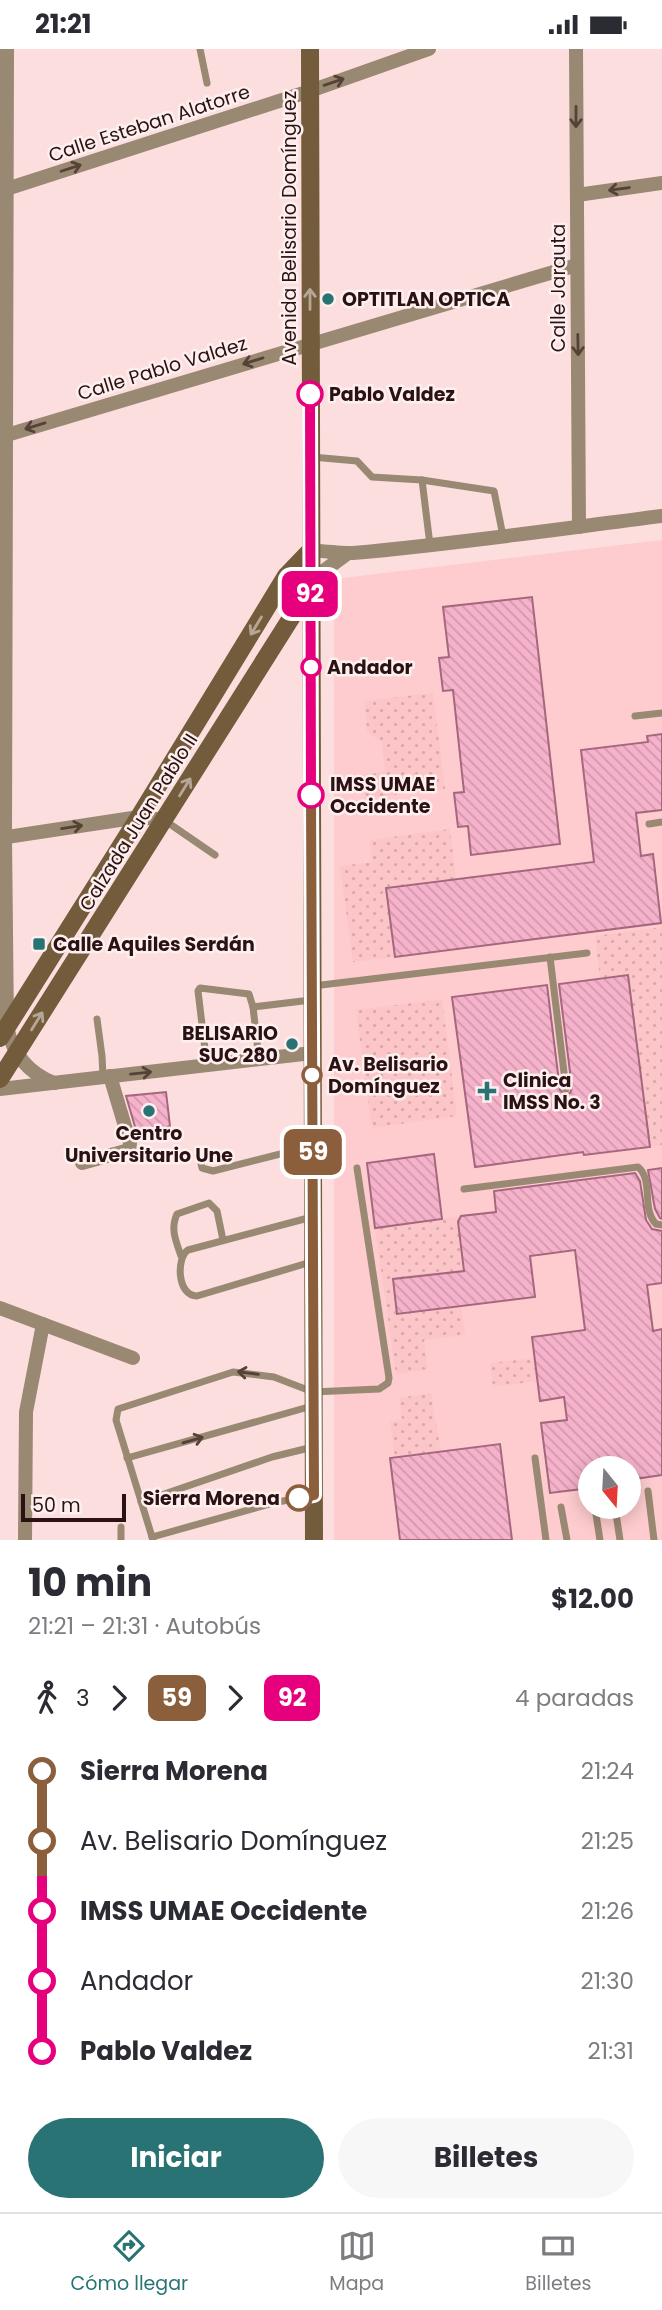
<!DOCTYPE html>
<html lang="es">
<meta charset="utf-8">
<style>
:root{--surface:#fff;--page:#f7f7f7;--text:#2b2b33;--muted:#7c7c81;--line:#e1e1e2;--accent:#297374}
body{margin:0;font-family:Poppins,sans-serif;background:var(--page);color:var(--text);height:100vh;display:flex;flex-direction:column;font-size:26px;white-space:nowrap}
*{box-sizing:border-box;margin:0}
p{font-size:23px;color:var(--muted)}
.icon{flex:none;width:38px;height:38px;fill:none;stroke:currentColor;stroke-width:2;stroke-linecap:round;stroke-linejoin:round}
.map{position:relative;height:1491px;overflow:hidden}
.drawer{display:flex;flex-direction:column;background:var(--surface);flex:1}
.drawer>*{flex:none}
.badge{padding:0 14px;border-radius:10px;font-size:24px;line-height:46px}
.needle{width:46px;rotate:162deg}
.buttons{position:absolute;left:578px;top:1407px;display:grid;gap:14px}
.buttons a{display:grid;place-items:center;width:63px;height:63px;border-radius:50%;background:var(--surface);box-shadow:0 4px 18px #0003;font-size:35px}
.scale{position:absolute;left:21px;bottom:18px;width:105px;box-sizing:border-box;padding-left:7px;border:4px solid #2a1113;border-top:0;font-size:19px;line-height:24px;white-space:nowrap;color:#2a1113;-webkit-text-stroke:5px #feefef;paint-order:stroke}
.map>.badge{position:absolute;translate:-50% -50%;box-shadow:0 0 0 4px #fff}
.legs{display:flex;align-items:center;gap:10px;height:77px;padding:0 28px;font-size:23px}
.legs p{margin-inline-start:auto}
.summary{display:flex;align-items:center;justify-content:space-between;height:119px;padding:0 28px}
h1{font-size:38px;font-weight:700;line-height:52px}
.action{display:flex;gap:14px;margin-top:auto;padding:14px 28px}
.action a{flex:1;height:80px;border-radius:42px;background:var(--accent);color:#fff;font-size:28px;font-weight:700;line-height:80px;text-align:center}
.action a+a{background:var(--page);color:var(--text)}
ul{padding:0 28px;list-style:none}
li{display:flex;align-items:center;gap:24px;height:70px;font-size:26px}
li i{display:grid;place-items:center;width:10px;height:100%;margin:0 9px;background:currentColor}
li i::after{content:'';width:18px;height:18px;margin:-9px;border:5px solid;border-radius:50%;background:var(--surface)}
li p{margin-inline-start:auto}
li:first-child i{background:linear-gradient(#0000 50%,currentColor 0)}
li:last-child i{background:linear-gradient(currentColor 50%,#0000 0)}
.status{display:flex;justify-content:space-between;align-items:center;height:49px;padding:0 35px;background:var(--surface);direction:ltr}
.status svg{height:19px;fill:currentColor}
.tabs{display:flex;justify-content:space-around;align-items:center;height:98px;border-top:2px solid var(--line);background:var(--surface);font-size:19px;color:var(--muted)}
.tabs a{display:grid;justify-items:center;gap:4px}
.tabs .on{color:var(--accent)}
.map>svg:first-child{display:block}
.built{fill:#feccce;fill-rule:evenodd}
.garden{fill:url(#garden-dots)}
.building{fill:url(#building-back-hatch);stroke:#a4677e;stroke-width:2}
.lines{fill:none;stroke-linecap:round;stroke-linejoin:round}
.service{stroke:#998872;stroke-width:7}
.minor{stroke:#998872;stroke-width:14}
.secondary{stroke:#735c3b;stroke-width:18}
.oneway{stroke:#564139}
.oneway2{stroke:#b8a695}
.line-1-casing{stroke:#fff;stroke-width:16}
.line-2-casing{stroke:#fff;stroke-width:16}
.line-1{stroke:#8b5e3c;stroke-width:10}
.line-2{stroke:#e6007e;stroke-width:10}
.poi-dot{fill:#297374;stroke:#feefef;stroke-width:2.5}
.stop-2-dot{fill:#fff;stroke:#e6007e;stroke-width:3.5}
.stop-1-dot{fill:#fff;stroke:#8b5e3c;stroke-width:3.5}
.labels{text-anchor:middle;stroke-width:5;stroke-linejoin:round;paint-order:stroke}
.street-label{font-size:19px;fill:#2a1113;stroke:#feefef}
.poi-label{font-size:19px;font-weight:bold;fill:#2a1113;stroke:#feefef;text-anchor:start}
.stop-label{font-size:19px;font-weight:bold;fill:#2a1113;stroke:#feefef;text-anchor:start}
</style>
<div class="status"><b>21:21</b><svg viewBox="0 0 49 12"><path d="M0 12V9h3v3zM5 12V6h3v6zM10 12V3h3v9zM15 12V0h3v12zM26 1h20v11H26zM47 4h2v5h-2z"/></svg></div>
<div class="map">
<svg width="662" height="1491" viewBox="0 0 662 1491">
<defs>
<pattern id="garden-dots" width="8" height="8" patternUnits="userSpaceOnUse" patternTransform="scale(1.75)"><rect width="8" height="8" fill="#fcc6c8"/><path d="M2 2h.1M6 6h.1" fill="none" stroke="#d8a9ab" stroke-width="1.8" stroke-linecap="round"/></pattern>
<pattern id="building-back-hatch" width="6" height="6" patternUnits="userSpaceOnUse" patternTransform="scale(1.75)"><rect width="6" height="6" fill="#f5b2ca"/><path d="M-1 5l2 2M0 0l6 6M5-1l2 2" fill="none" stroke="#d298ad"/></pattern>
</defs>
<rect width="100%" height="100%" fill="#fcdede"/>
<path class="built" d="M 662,491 L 662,1491 L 334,1491 L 334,530 ZM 590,1419 L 628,1419 L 628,1458 L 590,1458 Z"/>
<g class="garden">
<path d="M 433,644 L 445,740 L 365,749 L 363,726 L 385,723 L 382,694 L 367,682 L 364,652 Z"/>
<path d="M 450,780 L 456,830 L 386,839 L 395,908 L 353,913 L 340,817 L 372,813 L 370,791 Z"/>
<path d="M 662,878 L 662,1096 L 650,1098 L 628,926 L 600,929 L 595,887 Z"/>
<path d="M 442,950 L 457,1067 L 372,1079 L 356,961 Z"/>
<path d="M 461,1167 L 458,1173 L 464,1222 L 461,1257 L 465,1286 L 424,1291 L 428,1320 L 396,1325 L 375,1179 Z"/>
<path d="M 535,1309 L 537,1332 L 493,1338 L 490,1314 Z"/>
<path d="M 431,1344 L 441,1403 L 395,1409 L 390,1373 L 402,1371 L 399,1349 Z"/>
</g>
<g class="building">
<path d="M 532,548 L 560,795 L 471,806 L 468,777 L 458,778 L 454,744 L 464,743 L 453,641 L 443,642 L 439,609 L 449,608 L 443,558 Z"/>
<path d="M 662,685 L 662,761 L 636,764 L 641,807 L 653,805 L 661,874 L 395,908 L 386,839 L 594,813 L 581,701 L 648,693 L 647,687 Z"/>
<path d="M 628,926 L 650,1098 L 584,1106 L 583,1103 L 475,1118 L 452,948 L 547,936 L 560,1041 L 566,1046 L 570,1044 L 572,1039 L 559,935 Z"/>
<path d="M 166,1043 L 170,1077 L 138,1088 L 126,1047 Z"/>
<path d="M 434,1105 L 442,1170 L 375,1179 L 367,1114 Z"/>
<path d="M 662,1119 L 662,1170 L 660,1169 L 655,1160 L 648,1121 Z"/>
<path d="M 635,1124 L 640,1132 L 646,1171 L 652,1180 L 662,1182 L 662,1234 L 647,1236 L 653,1282 L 662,1280 L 662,1426 L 628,1431 L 628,1419 L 590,1419 L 590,1439 L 550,1444 L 541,1374 L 567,1371 L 564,1348 L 540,1352 L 532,1288 L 585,1281 L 575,1201 L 530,1207 L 535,1248 L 397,1265 L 393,1230 L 464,1222 L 458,1173 L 461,1167 L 496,1163 L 494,1142 Z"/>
<path d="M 500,1395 L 512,1491 L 400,1491 L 390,1409 Z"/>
</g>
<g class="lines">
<g class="service">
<path d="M 200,0 L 207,34"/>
<path d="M 312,408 L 357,412 L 372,428 L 422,431"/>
<path d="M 430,496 L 422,431 L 494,442 L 503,487"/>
<path d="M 635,667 L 662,664"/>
<path d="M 164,771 L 215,806"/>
<path d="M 649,775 L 662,773"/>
<path d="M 550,908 L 566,1040"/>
<path d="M 313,937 L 587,904"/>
<path d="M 253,958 L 311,951"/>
<path d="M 97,970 L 102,1007 L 103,1028"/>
<path d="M 207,1017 L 198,942 L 200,939 L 249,945 L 253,958 L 259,1010"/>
<path d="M 198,1101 L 202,1119 L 213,1122 L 312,1097"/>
<path d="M 464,1140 L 638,1118 C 654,1131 641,1160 656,1175 L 662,1176"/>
<path d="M 181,1207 C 176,1192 170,1180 177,1165 L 209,1154 L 217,1162 L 223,1191"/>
<path d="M 311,1213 L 197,1247 C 177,1247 176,1209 188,1201 L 312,1168"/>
<path d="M 127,1409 L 312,1357"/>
<path d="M 535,1409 L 546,1491"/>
<path d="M 648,1442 L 654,1491"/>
<path d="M 141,1453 L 272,1408 L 313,1398"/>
<path d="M 561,1458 L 567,1491"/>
<path d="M 615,1458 L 620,1491"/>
<path d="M 595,1459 L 600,1491"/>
<path d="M 152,1488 L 277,1453 L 313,1447"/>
<path d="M 121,1491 L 121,1478"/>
<path d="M 153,1491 L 116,1371 L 118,1360 L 233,1323 L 274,1328 L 313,1343 L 379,1340 L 388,1334 L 389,1329 L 357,1119"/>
</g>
<g class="minor">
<path d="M 7,0 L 5,789 L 7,978 C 13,1006 28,1024 54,1034"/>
<path d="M 576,0 L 579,478"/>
<path d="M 0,142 L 310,42 L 429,0"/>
<path d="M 577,146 L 662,134"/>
<path d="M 0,388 L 577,216"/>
<path d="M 310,502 C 325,501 339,505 353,504 C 456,495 559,480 662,467"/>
<path d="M 310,539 L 325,521 L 348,504"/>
<path d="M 0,789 L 139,768 L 164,771"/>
<path d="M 0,1040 L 312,1004"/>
<path d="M 82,1114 L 129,1101 L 130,1094 L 110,1027"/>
<path d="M 0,1259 L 133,1309"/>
<path d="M 25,1491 L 26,1363 L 43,1275"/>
</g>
<g class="secondary">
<path d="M 310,0 L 314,1491"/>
<path d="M 0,989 L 139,768 L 286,527 L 310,502"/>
<path d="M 0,1030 L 310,539"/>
</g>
</g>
<defs><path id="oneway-shaft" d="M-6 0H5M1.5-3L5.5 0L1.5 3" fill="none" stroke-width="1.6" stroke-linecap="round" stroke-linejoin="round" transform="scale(1.75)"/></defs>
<g class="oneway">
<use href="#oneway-shaft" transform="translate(334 33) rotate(-19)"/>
<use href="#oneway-shaft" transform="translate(576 68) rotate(90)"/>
<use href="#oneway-shaft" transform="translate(71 119) rotate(-18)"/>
<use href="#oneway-shaft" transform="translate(619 140) rotate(172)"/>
<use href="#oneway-shaft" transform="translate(578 296) rotate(89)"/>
<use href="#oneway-shaft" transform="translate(253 312) rotate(163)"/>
<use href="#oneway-shaft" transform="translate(35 377) rotate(163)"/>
<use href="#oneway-shaft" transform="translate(72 778) rotate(-9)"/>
<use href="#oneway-shaft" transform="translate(141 1024) rotate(-6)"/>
<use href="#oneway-shaft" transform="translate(248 1324) rotate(-173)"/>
<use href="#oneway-shaft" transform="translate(193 1391) rotate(-16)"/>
</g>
<g class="oneway2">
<use href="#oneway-shaft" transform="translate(310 250) rotate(-90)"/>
<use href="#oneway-shaft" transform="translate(256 577) rotate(121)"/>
<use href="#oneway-shaft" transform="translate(185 738) rotate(-58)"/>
<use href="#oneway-shaft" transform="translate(37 972) rotate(-58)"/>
</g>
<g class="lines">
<defs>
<path id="line-1" d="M 299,1449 L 314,1446 L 311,746"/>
<path id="line-2" d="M 310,345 L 311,746"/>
</defs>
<use href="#line-1" class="line-1-casing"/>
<use href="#line-2" class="line-2-casing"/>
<use href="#line-1" class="line-1"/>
<use href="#line-2" class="line-2"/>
</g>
<g class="poi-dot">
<circle cx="328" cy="250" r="7"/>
<rect x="32" y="888" width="14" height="14" rx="3.5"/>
<circle cx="292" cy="995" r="7"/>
<path d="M483.5 1031.5h7v7h7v7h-7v7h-7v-7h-7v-7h7z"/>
<circle cx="149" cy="1062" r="7"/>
</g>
<g class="stop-2-dot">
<circle cx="310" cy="345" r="12"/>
<circle cx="311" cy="618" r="9"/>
<circle cx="311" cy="746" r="12"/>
</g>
<g class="stop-1-dot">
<circle cx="312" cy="1026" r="9"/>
<circle cx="299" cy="1449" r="12"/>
</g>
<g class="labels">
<g class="street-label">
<text transform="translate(149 74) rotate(-18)" y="7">Calle Esteban Alatorre</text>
<text transform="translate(289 179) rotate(-90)" y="7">Avenida Belisario Domínguez</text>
<text transform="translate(558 239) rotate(-90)" y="7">Calle Jarauta</text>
<text transform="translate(162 319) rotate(-17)" y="7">Calle Pablo Valdez</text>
<text transform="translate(138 773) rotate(-58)" y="7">Calzada Juan Pablo II</text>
</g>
<g class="poi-label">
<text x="342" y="257">OPTITLAN OPTICA</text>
<text x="53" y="902">Calle Aquiles Serdán</text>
<text x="278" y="991" text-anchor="end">BELISARIO<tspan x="278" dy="22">SUC 280</tspan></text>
<text x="503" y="1038">Clinica<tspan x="503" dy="22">IMSS No. 3</tspan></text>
<text x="149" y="1091" text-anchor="middle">Centro<tspan x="149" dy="22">Universitario Une</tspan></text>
</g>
<g class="stop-label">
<text x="329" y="352">Pablo Valdez</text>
<text x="327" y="625">Andador</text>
<text x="330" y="742">IMSS UMAE<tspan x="330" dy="22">Occidente</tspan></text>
<text x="328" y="1022">Av. Belisario<tspan x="328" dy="22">Domínguez</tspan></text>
<text x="280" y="1456" text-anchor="end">Sierra Morena</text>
</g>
</g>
</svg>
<div class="buttons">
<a><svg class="needle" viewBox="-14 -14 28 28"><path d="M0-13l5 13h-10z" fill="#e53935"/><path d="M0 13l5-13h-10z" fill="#7c7c81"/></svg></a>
</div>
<div class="scale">50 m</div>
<b class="badge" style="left:313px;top:1103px;background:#8b5e3c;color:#fff">59</b>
<b class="badge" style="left:310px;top:545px;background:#e6007e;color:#fff">92</b>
</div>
<section class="drawer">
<div class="summary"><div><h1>10 min</h1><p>21:21 – 21:31 · Autobús</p></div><b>$12.00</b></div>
<div class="legs"><svg class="icon" aria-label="walk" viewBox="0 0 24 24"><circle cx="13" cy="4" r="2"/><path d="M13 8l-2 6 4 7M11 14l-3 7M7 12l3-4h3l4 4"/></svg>3<svg class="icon" aria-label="forward" viewBox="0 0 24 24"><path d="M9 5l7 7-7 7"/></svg><b class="badge" style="background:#8b5e3c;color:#fff">59</b><svg class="icon" aria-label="forward" viewBox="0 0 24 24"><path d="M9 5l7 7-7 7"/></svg><b class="badge" style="background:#e6007e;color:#fff">92</b><p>4 paradas</p></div>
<ul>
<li><i style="color:#8b5e3c"></i><b>Sierra Morena</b><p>21:24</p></li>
<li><i style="color:#8b5e3c"></i><span>Av. Belisario Domínguez</span><p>21:25</p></li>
<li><i style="color:#e6007e"></i><b>IMSS UMAE Occidente</b><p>21:26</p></li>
<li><i style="color:#e6007e"></i><span>Andador</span><p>21:30</p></li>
<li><i style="color:#e6007e"></i><b>Pablo Valdez</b><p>21:31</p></li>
</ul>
<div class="action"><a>Iniciar</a><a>Billetes</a></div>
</section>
<nav class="tabs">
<a class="on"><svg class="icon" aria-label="directions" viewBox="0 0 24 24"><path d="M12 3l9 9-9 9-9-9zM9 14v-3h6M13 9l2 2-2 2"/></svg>Cómo llegar</a>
<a><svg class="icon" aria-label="map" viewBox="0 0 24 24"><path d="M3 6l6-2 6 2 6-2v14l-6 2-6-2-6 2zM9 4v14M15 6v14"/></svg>Mapa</a>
<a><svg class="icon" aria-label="tickets" viewBox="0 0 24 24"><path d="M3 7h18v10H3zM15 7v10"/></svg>Billetes</a>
</nav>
